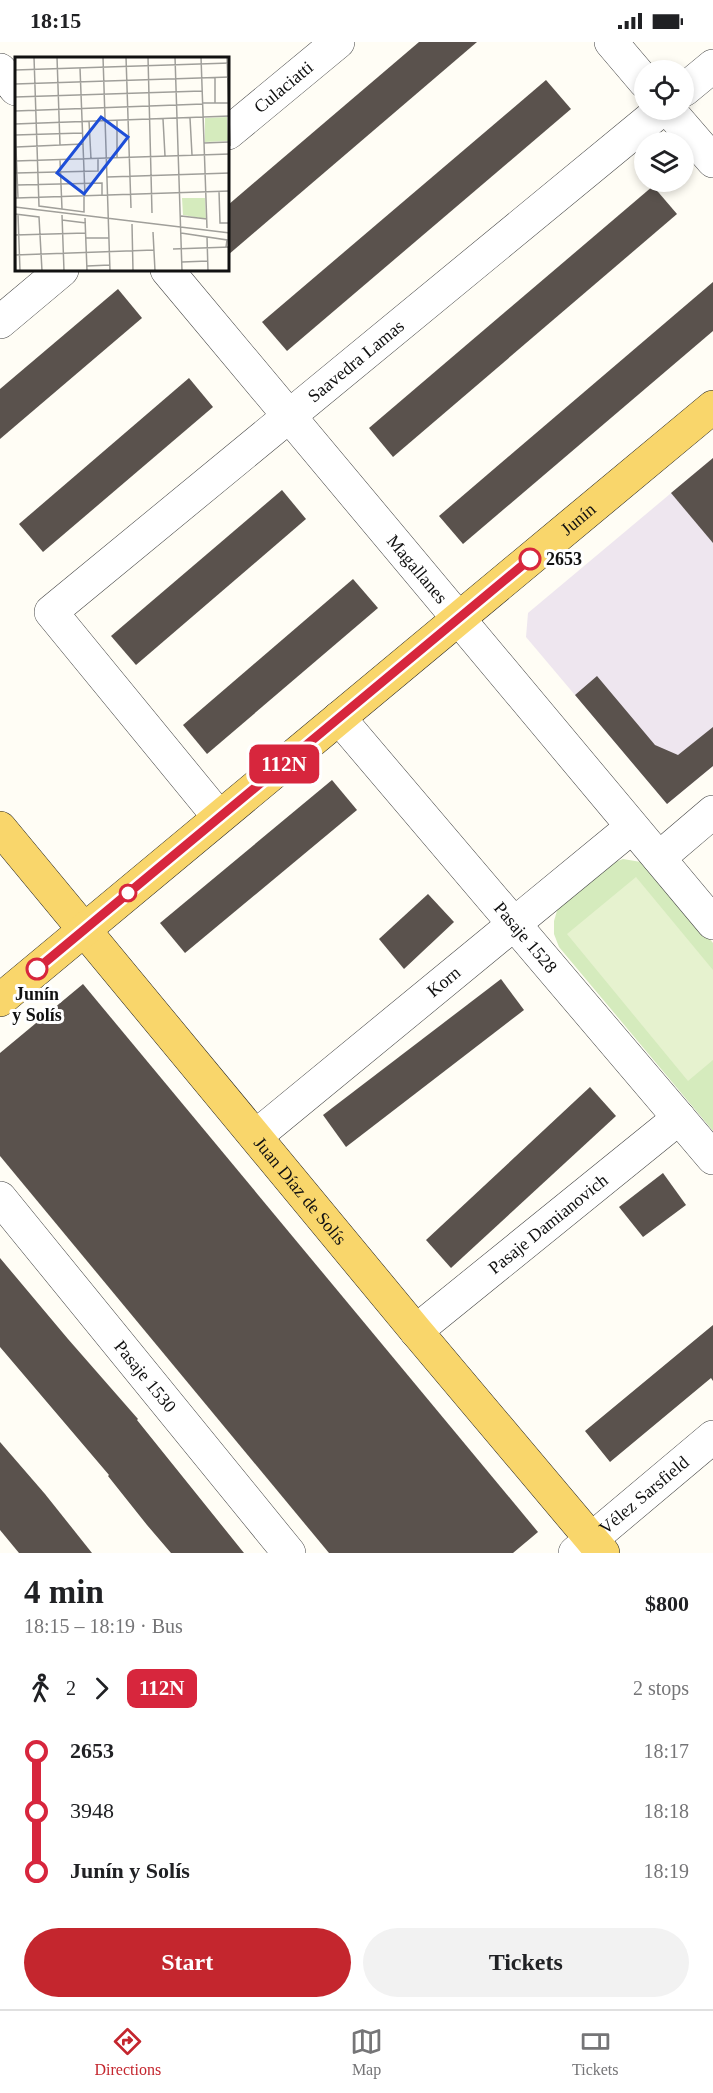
<!DOCTYPE html>
<meta charset="utf-8">
<style>
:root{--surface:#fff;--page:#f2f2f2;--text:#202124;--muted:#757577;--line:#e0e0e0;--accent:#c4262e}
body{margin:0;font-family:Georgia,serif;background:var(--page);color:var(--text);height:100vh;display:flex;flex-direction:column;font-size:22px;white-space:nowrap}
*{box-sizing:border-box;margin:0}
p{font-size:20px;color:var(--muted)}
.icon{flex:none;width:33px;height:33px;fill:none;stroke:currentColor;stroke-width:2;stroke-linecap:round;stroke-linejoin:round}
.map{position:relative;height:1511px;overflow:hidden}
.sheet{display:flex;flex-direction:column;background:var(--surface);flex:1}
.sheet>*{flex:none}
.badge{padding:0 12px;border-radius:9px;font-size:21px;line-height:39px}
.tools{position:absolute;left:634px;top:18px;display:grid;gap:12px}
.tools a{display:grid;place-items:center;width:60px;height:60px;border-radius:50%;background:var(--surface);box-shadow:0 3px 9px #0003;font-size:30px}
.map>.badge{position:absolute;translate:-50% -50%;box-shadow:0 0 0 3px #fff}
.legs{display:flex;align-items:center;gap:9px;height:66px;padding:0 24px;font-size:20px}
.legs p{margin-inline-start:auto}
.headline{display:flex;align-items:center;justify-content:space-between;height:102px;padding:0 24px}
h1{font-size:33px;font-weight:800;line-height:45px}
.cta{display:flex;gap:12px;margin-top:auto;padding:12px 24px}
.cta a{flex:1;height:69px;border-radius:36px;background:var(--accent);color:#fff;font-size:24px;font-weight:800;line-height:69px;text-align:center}
.cta a+a{background:var(--page);color:var(--text)}
ul{padding:0 24px;list-style:none}
li{display:flex;align-items:center;gap:21px;height:60px;font-size:22px}
li i{display:grid;place-items:center;width:9px;height:100%;margin:0 8px;background:currentColor}
li i::after{content:'';width:15px;height:15px;margin:-8px;border:4px solid;border-radius:50%;background:var(--surface)}
li p{margin-inline-start:auto}
li:first-child i{background:linear-gradient(#0000 50%,currentColor 0)}
li:last-child i{background:linear-gradient(currentColor 50%,#0000 0)}
.status{display:flex;justify-content:space-between;align-items:center;height:42px;padding:0 30px;background:var(--surface);direction:ltr}
.status svg{height:16px;fill:currentColor}
.dock{display:flex;justify-content:space-around;align-items:center;height:84px;border-top:2px solid var(--line);background:var(--surface);font-size:16px;color:var(--muted)}
.dock a{display:grid;justify-items:center;gap:3px}
.dock .on{color:var(--accent)}
.map>svg:first-child{display:block}
.industrial{fill:#eee6ef}
.green{fill:#d5ebbd}
.pitch{fill:#e6f2cf}
.building{fill:#5a524d}
.lines{fill:none;stroke-linecap:round;stroke-linejoin:round}
.minor-casing{stroke:#444;stroke-width:34}
.major-casing{stroke:#222;stroke-width:34}
.minor{stroke:#fff;stroke-width:33}
.major{stroke:#f9d66b;stroke-width:33}
.line-1-casing{stroke:#fff;stroke-width:14}
.line-1{stroke:#d7263d;stroke-width:9}
.stop-1-dot{fill:#fff;stroke:#d7263d;stroke-width:3}
.labels{text-anchor:middle;stroke-width:6;stroke-linejoin:round;paint-order:stroke}
.street-label{font-size:18px;fill:#111;stroke:#fff}
.stop-label{font-size:18px;font-weight:bold;fill:#111;stroke:#fff;text-anchor:start}
.inset-road{fill:none;stroke:#a09f9a;stroke-width:1.5}
.view{fill:#1d4ed8;fill-opacity:0.15;stroke:#1d4ed8;stroke-width:3}
.inset-edge{fill:none;stroke:#111;stroke-width:3}
</style>
<div class="status"><b>18:15</b><svg viewBox="0 0 49 12"><path d="M0 12V9h3v3zM5 12V6h3v6zM10 12V3h3v9zM15 12V0h3v12zM26 1h20v11H26zM47 4h2v5h-2z"/></svg></div>
<div class="map">
<svg width="713" height="1511" viewBox="0 0 713 1511">
<rect width="100%" height="100%" fill="#fffdf5"/>
<path class="industrial" d="M 713,416 L 713,724 L 667,762 L 526,595 L 528,571 Z"/>
<path class="green" d="M 623,817 L 647,821 L 713,901 L 713,1089 L 559,905 L 554,892 L 554,879 L 559,862 L 605,824 Z"/>
<path class="pitch" d="M 636,835 L 713,928 L 713,1018 L 688,1039 L 567,892 Z"/>
<g class="building">
<path d="M 419,0 L 477,0 L 228,213 L 228,163 Z"/>
<path d="M 546,38 L 571,67 L 287,309 L 262,280 Z"/>
<path d="M 653,144 L 677,172 L 393,415 L 369,386 Z"/>
<path d="M 713,240 L 713,289 L 463,502 L 439,474 Z"/>
<path d="M 118,247 L 142,276 L 0,397 L 0,347 Z"/>
<path d="M 189,336 L 213,365 L 43,510 L 19,482 Z"/>
<path d="M 713,416 L 713,501 L 671,451 Z"/>
<path d="M 282,448 L 306,477 L 136,623 L 111,594 Z"/>
<path d="M 353,537 L 378,566 L 207,712 L 183,683 Z"/>
<path d="M 597,634 L 655,703 L 678,713 L 713,685 L 713,724 L 667,762 L 575,653 Z"/>
<path d="M 332,738 L 357,768 L 185,911 L 160,881 Z"/>
<path d="M 428,852 L 454,880 L 404,927 L 379,897 Z"/>
<path d="M 501,937 L 524,968 L 346,1105 L 323,1073 Z"/>
<path d="M 83,942 L 538,1490 L 513,1511 L 329,1511 L 0,1114 L 0,1011 Z"/>
<path d="M 590,1045 L 616,1074 L 451,1226 L 426,1198 Z"/>
<path d="M 663,1131 L 686,1163 L 643,1195 L 619,1165 Z"/>
<path d="M 0,1216 L 68,1297 L 138,1377 L 137,1378 L 244,1511 L 171,1511 L 147,1483 L 108,1434 L 109,1433 L 0,1305 Z"/>
<path d="M 713,1283 L 713,1339 L 711,1336 L 610,1420 L 585,1389 Z"/>
<path d="M 0,1400 L 45,1452 L 92,1511 L 19,1511 L 0,1488 Z"/>
</g>
<g class="lines">
<defs>
<g id="minor">
<path d="M 611,0 L 645,40"/>
<path d="M 0,28 L 16,47"/>
<path d="M 684,48 L 713,24"/>
<path d="M 669,68 L 713,119"/>
<path id="s1" d="M 228,91 L 338,0"/>
<path id="s2" d="M 167,228 L 713,881"/>
<path d="M 0,280 L 62,228"/>
<path id="s3" d="M 339,676 L 713,1116"/>
<path id="s4" d="M 219,775 L 51,570 L 661,68"/>
<path d="M 659,816 L 713,770"/>
<path id="s5" d="M 256,1094 L 632,785"/>
<path id="s6" d="M 0,1156 L 289,1511"/>
<path id="s7" d="M 416,1289 L 679,1076"/>
<path id="s8" d="M 575,1511 L 713,1395"/>
</g>
<g id="major">
<path id="s9" d="M 0,786 L 416,1289 L 603,1511"/>
<path id="s10" d="M 0,958 L 713,365"/>
</g>
</defs>
<use href="#minor" class="minor-casing"/>
<use href="#major" class="major-casing"/>
<use href="#minor" class="minor"/>
<use href="#major" class="major"/>
</g>
<g class="lines">
<defs>
<path id="line-1" d="M 37,927 L 530,517"/>
</defs>
<use href="#line-1" class="line-1-casing"/>
<use href="#line-1" class="line-1"/>
</g>
<g class="stop-1-dot">
<circle cx="530" cy="517" r="10"/>
<circle cx="128" cy="851" r="8"/>
<circle cx="37" cy="927" r="10"/>
</g>
<g class="labels">
<g class="street-label">
<text dy="6" stroke="none"><textPath href="#s1" startOffset="72">Culaciatti</textPath></text>
<text dy="6" stroke="none"><textPath href="#s4" startOffset="660">Saavedra Lamas</textPath></text>
<text dy="6" stroke="none"><textPath href="#s10" startOffset="752">Junín</textPath></text>
<text dy="6" stroke="none"><textPath href="#s2" startOffset="390">Magallanes</textPath></text>
<text dy="6" stroke="none"><textPath href="#s3" startOffset="288">Pasaje 1528</textPath></text>
<text dy="6" stroke="none"><textPath href="#s5" startOffset="243">Korn</textPath></text>
<text dy="6" stroke="none"><textPath href="#s9" startOffset="471">Juan Díaz de Solís</textPath></text>
<text dy="6" stroke="none"><textPath href="#s7" startOffset="170">Pasaje Damianovich</textPath></text>
<text dy="6" stroke="none"><textPath href="#s6" startOffset="230">Pasaje 1530</textPath></text>
<text dy="6" stroke="none"><textPath href="#s8" startOffset="90">Vélez Sarsfield</textPath></text>
</g>
<g class="stop-label">
<text x="546" y="523">2653</text>
<text x="37" y="958" text-anchor="middle">Junín<tspan x="37" dy="21">y Solís</tspan></text>
</g>
</g>
<g transform="translate(15 15)">
<rect width="214" height="214" fill="#fffdf5"/>
<path d="M 212,60 L 213,84 L 190,85 L 190,61 ZM 167,141 L 190,141 L 191,162 L 168,158 Z" fill="#d5ebbd"/>
<path class="inset-road" d="M 19,0 L 24,149 L 69,155 L 69,139M 42,0 L 45,88M 88,0 L 95,214M 111,0 L 116,151M 133,0 L 137,156M 160,0 L 167,214M 186,0 L 192,171M 212,0 L 215,89M 65,11 L 70,139M 0,13 L 215,6M 200,21 L 200,46M 0,27 L 215,20M 0,40 L 187,34M 188,46 L 215,46M 0,54 L 188,47M 175,61 L 177,98M 148,62 L 150,99M 102,63 L 102,101M 74,64 L 76,102M 0,78 L 67,76M 189,86 L 214,85M 1,90 L 68,87M 45,103 L 47,152M 0,104 L 215,97M 1,116 L 83,114 L 83,101M 92,120 L 215,116M 2,128 L 87,126 L 87,138M 204,134 L 205,166 L 215,166M 1,141 L 215,134M 3,141 L 0,67 L 215,59M 0,150 L 215,176M 0,157 L 24,160 L 27,214M 3,157 L 5,214M 47,158 L 49,214M 166,159 L 192,162M 70,161 L 72,214M 47,163 L 71,166M 117,167 L 118,214M 138,175 L 140,214M 0,176 L 1,214M 166,176 L 212,183 L 211,190M 0,178 L 71,176M 192,180 L 193,214M 71,181 L 94,181M 158,192 L 215,190M 0,198 L 139,193M 167,205 L 193,204M 72,209 L 95,208"/>
<path class="view" d="M 86,60 L 113,80 L 69,137 L 42,116 Z"/>
<rect width="214" height="214" class="inset-edge"/>
</g>
</svg>
<div class="tools">
<a><svg class="icon" aria-label="locate" viewBox="0 0 24 24"><circle cx="12" cy="12" r="6"/><path d="M12 2v4M12 18v4M2 12h4M18 12h4"/></svg></a>
<a><svg class="icon" aria-label="layers" viewBox="0 0 24 24"><path d="M12 4l9 5-9 5-9-5zM3 14l9 5 9-5"/></svg></a>
</div>
<b class="badge" style="left:284px;top:722px;background:#d7263d;color:#fff">112N</b>
</div>
<section class="sheet">
<div class="headline"><div><h1>4 min</h1><p>18:15 – 18:19 · Bus</p></div><b>$800</b></div>
<div class="legs"><svg class="icon" aria-label="walk" viewBox="0 0 24 24"><circle cx="13" cy="4" r="2"/><path d="M13 8l-2 6 4 7M11 14l-3 7M7 12l3-4h3l4 4"/></svg>2<svg class="icon" aria-label="forward" viewBox="0 0 24 24"><path d="M9 5l7 7-7 7"/></svg><b class="badge" style="background:#d7263d;color:#fff">112N</b><p>2 stops</p></div>
<ul>
<li><i style="color:#d7263d"></i><b>2653</b><p>18:17</p></li>
<li><i style="color:#d7263d"></i><span>3948</span><p>18:18</p></li>
<li><i style="color:#d7263d"></i><b>Junín y Solís</b><p>18:19</p></li>
</ul>
<div class="cta"><a>Start</a><a>Tickets</a></div>
</section>
<nav class="dock">
<a class="on"><svg class="icon" aria-label="directions" viewBox="0 0 24 24"><path d="M12 3l9 9-9 9-9-9zM9 14v-3h6M13 9l2 2-2 2"/></svg>Directions</a>
<a><svg class="icon" aria-label="map" viewBox="0 0 24 24"><path d="M3 6l6-2 6 2 6-2v14l-6 2-6-2-6 2zM9 4v14M15 6v14"/></svg>Map</a>
<a><svg class="icon" aria-label="tickets" viewBox="0 0 24 24"><path d="M3 7h18v10H3zM15 7v10"/></svg>Tickets</a>
</nav>
